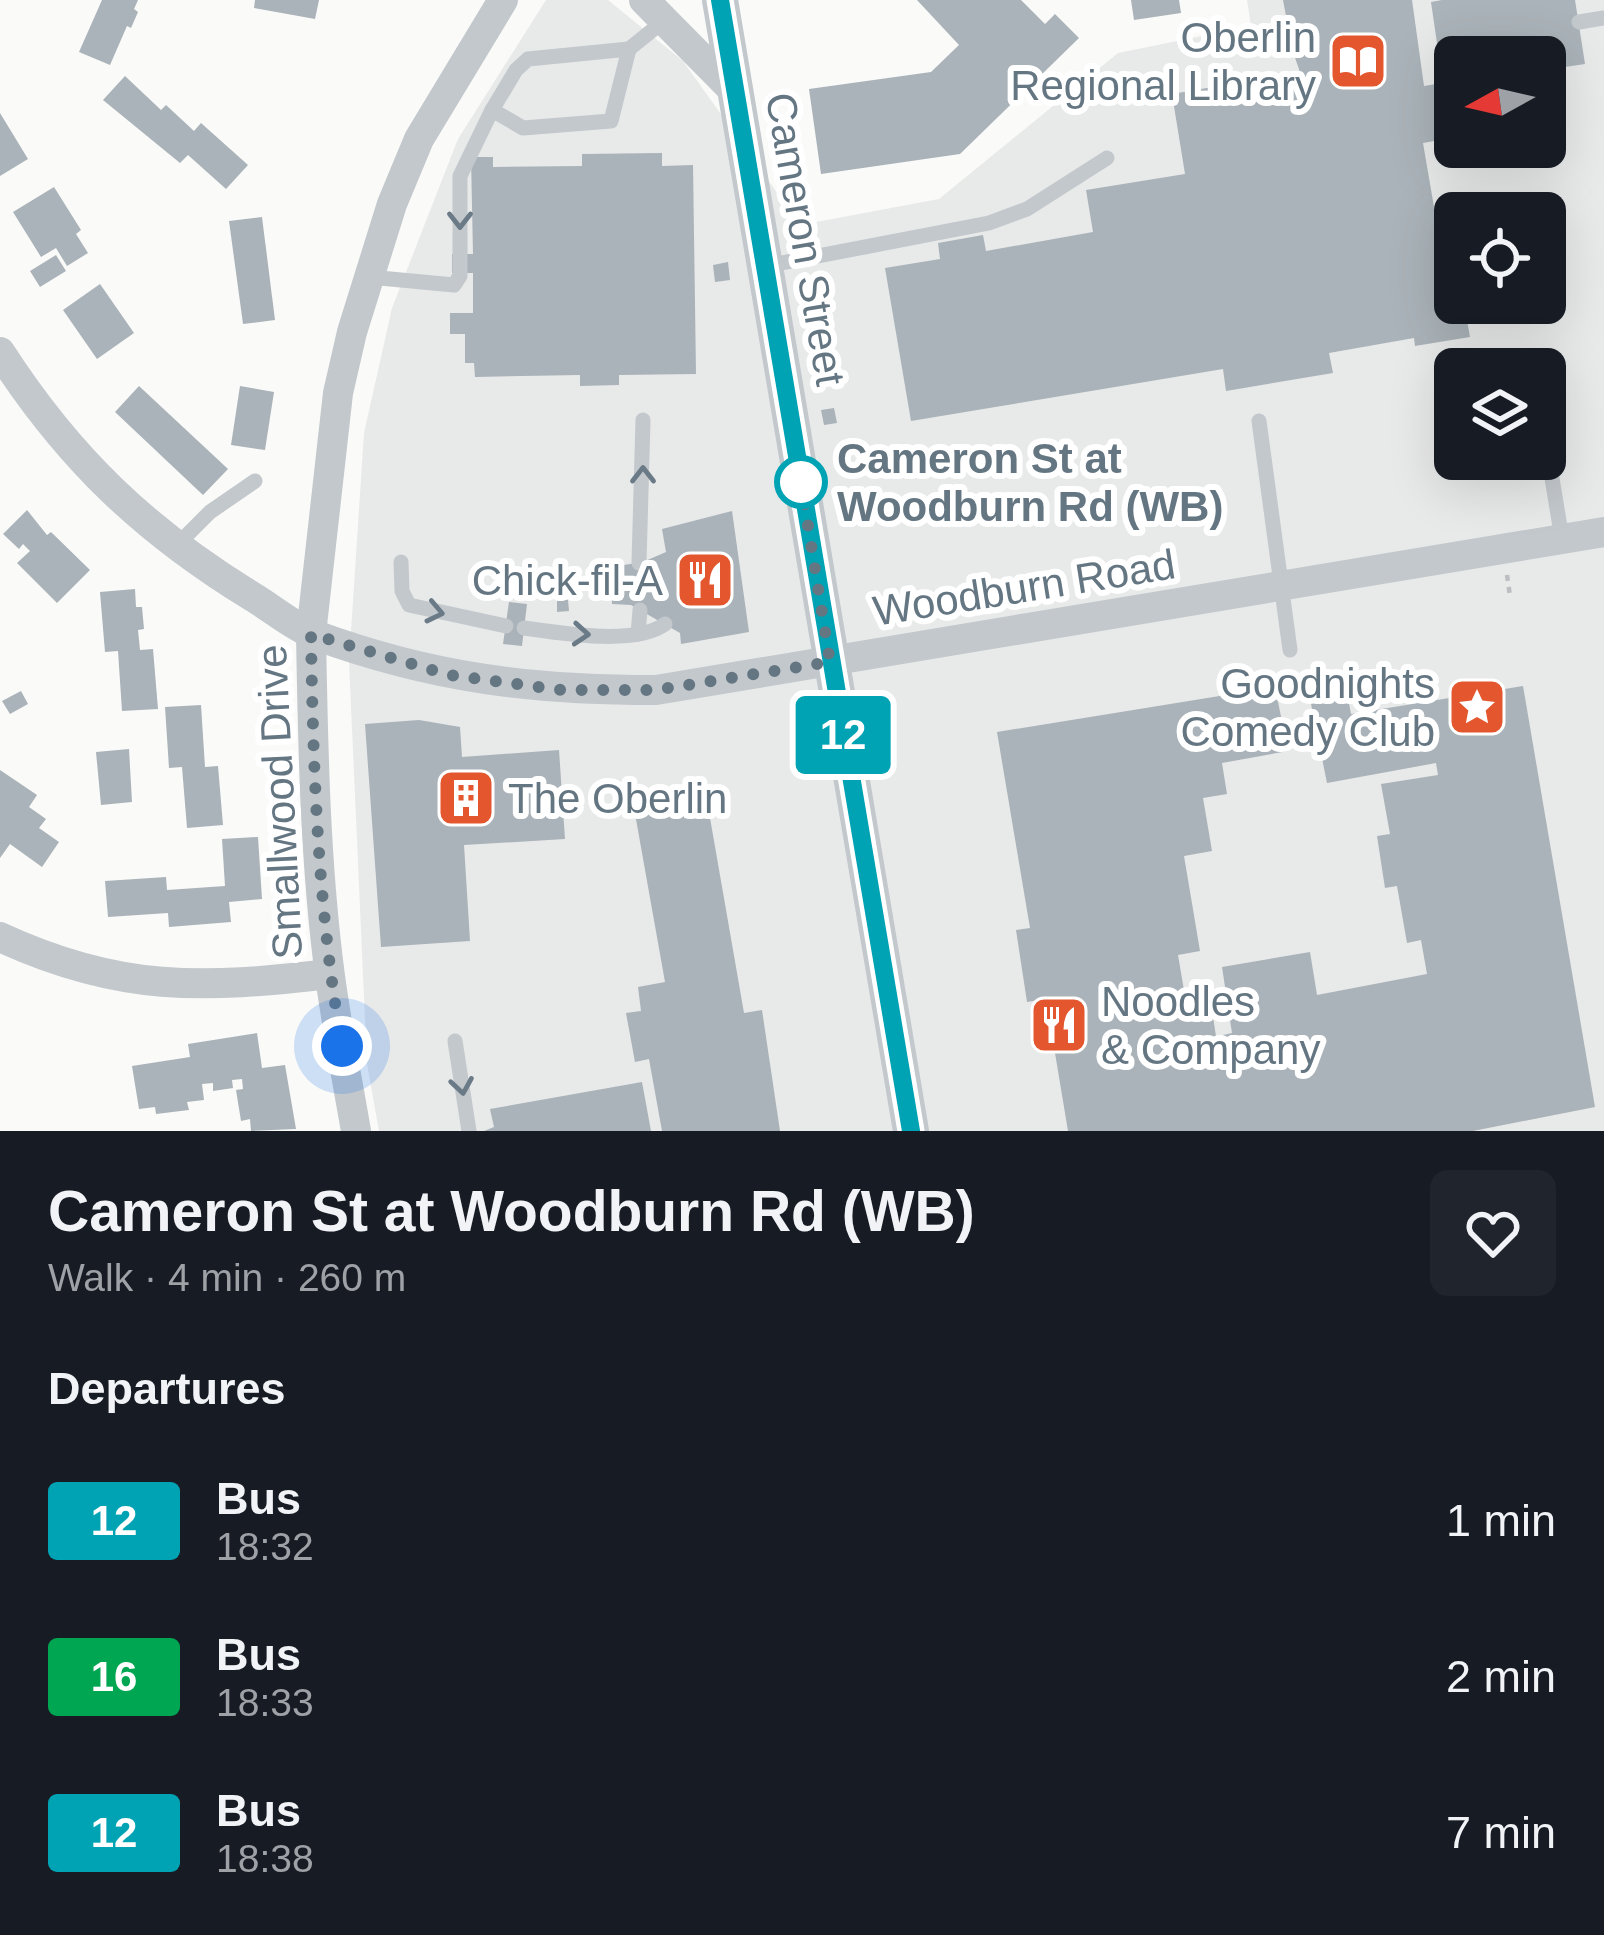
<!DOCTYPE html>
<meta charset="utf-8">
<style>
:root{--surface:#171b24;--page:#20242c;--text:#f1f3f6;--muted:#9ea1a6}
body{margin:0;font-family:Helvetica,sans-serif;background:var(--page);color:var(--text);height:100vh;display:flex;flex-direction:column;font-size:45px;white-space:nowrap}
*{box-sizing:border-box;margin:0}
p{font-size:39px;color:var(--muted)}
.icon{flex:none;width:66px;height:66px;fill:none;stroke:currentColor;stroke-width:2;stroke-linecap:round;stroke-linejoin:round}
.map{position:relative;height:1131px;overflow:hidden}
.drawer{display:flex;flex-direction:column;background:var(--surface);flex:1}
.drawer>*{flex:none}
.badge{padding:0 24px;border-radius:9px;font-size:42px;line-height:78px}
.needle{width:78px;rotate:262deg}
.tools{position:absolute;left:1434px;top:36px;display:grid;gap:24px}
.tools a{display:grid;place-items:center;width:132px;height:132px;border-radius:18px;background:var(--surface);box-shadow:0 12px 48px #0002;font-size:60px}
.you{position:absolute;width:60px;height:60px;margin:-30px;border:9px solid #fff;border-radius:50%;background:#1a73e8;box-shadow:0 0 0 18px #1a73e833}
.map>.badge{position:absolute;translate:-50% -50%;box-shadow:0 0 0 6px #fff}
h2{padding:0 48px;font-size:45px;line-height:108px}
.round{display:grid;place-items:center;flex:none;width:126px;height:126px;border-radius:18px;background:var(--page)}
.summary{display:flex;align-items:center;justify-content:space-between;height:204px;padding:0 48px}
h1{font-size:57px;font-weight:600;line-height:90px}
ul{padding:0;list-style:none}
li{display:flex;align-items:center;gap:36px;height:156px;padding:0 48px}
li div{flex:1}
li b{display:block;font-size:45px}
li em{font-style:normal}
li .badge{min-width:132px;font-weight:700;text-align:center}
.map>svg:first-child{display:block}
.built{fill:#e8e9e9;fill-rule:evenodd}
.building{fill:#aab3b9}
.lines{fill:none;stroke-linecap:round;stroke-linejoin:round}
.path{stroke:#bbbfc2;stroke-width:4.5;stroke-dasharray:6 6;stroke-linecap:butt}
.service{stroke:#c3c8cc;stroke-width:15}
.minor{stroke:#c3c8cc;stroke-width:30}
.tertiary{stroke:#c3c8cc;stroke-width:36}
.oneway{stroke:#6a7a87}
.line-casing{stroke:#fff;stroke-width:27}
.line{stroke:#00a3b4;stroke-width:18}
.walk{stroke:#657683;stroke-width:12;stroke-dasharray:0 21.6}
.stop-dot{fill:#fff;stroke:#00a3b4;stroke-width:6}
.labels{text-anchor:middle;stroke-width:12;stroke-linejoin:round;paint-order:stroke}
.poi-label{font-size:42px;fill:#657683;stroke:#fff;text-anchor:end}
.street-label{font-size:42px;fill:#657683;stroke:#fff}
.stop-label{font-size:42px;font-weight:bold;fill:#657683;stroke:#fff;text-anchor:start}
</style>
<div class="map">
<svg width="1604" height="1131" viewBox="0 0 1604 1131">
<rect width="100%" height="100%" fill="#fafaf8"/>
<path class="built" d="M 546,0 L 608,0 L 683,61 L 800,225 L 939,199 L 1118,53 L 1251,26 L 1247,0 L 1604,0 L 1604,1131 L 379,1131 L 367,1064 L 349,662 L 364,433 L 392,308 L 458,139 ZM 1455,57 L 1545,57 L 1545,147 L 1455,147 ZM 1455,213 L 1545,213 L 1545,303 L 1455,303 ZM 1455,369 L 1545,369 L 1545,459 L 1455,459 Z"/>
<g class="building">
<path d="M 102,0 L 138,0 L 134,9 L 138,12 L 131,28 L 127,26 L 110,65 L 79,52 Z"/>
<path d="M 255,0 L 319,0 L 315,19 L 254,8 Z"/>
<path d="M 917,0 L 1021,0 L 1045,24 L 1055,14 L 1079,38 L 960,154 L 821,174 L 809,89 L 931,72 L 959,45 Z"/>
<path d="M 1131,0 L 1179,0 L 1181,13 L 1134,20 Z"/>
<path d="M 1283,0 L 1412,0 L 1424,86 L 1436,84 L 1445,139 L 1423,143 L 1445,271 L 1455,269 L 1455,303 L 1464,303 L 1470,337 L 1415,346 L 1414,338 L 1329,353 L 1333,373 L 1226,391 L 1223,369 L 911,421 L 885,268 L 940,259 L 938,243 L 983,235 L 986,251 L 1093,232 L 1086,190 L 1185,174 L 1172,94 L 1300,72 L 1292,49 L 1283,50 L 1281,39 L 1290,37 Z"/>
<path d="M 1442,0 L 1575,0 L 1585,64 L 1545,70 L 1545,57 L 1459,57 L 1457,47 L 1438,50 L 1431,2 Z"/>
<path d="M 125,76 L 161,110 L 166,105 L 194,131 L 201,123 L 248,165 L 226,189 L 188,155 L 180,163 L 103,100 Z"/>
<path d="M 0,113 L 28,159 L 0,176 Z"/>
<path d="M 662,153 L 662,166 L 693,165 L 696,374 L 619,375 L 619,385 L 580,386 L 580,375 L 475,377 L 474,363 L 465,363 L 465,334 L 450,334 L 450,313 L 473,313 L 473,273 L 452,273 L 452,254 L 473,254 L 471,157 L 493,157 L 493,167 L 582,166 L 582,154 Z"/>
<path d="M 54,187 L 81,230 L 76,234 L 88,253 L 67,266 L 56,248 L 41,257 L 13,212 Z"/>
<path d="M 262,217 L 275,320 L 243,324 L 229,221 Z"/>
<path d="M 56,255 L 66,271 L 40,287 L 30,271 Z"/>
<path d="M 728,262 L 730,280 L 715,282 L 713,265 Z"/>
<path d="M 100,284 L 134,333 L 97,359 L 63,310 Z"/>
<path d="M 139,386 L 228,469 L 203,495 L 115,412 Z"/>
<path d="M 240,386 L 274,392 L 265,450 L 231,445 Z"/>
<path d="M 834,408 L 837,423 L 824,425 L 821,410 Z"/>
<path d="M 27,510 L 47,535 L 51,532 L 90,570 L 57,603 L 17,563 L 30,551 L 23,544 L 19,549 L 3,534 Z"/>
<path d="M 732,511 L 749,632 L 681,644 L 680,633 L 631,605 L 612,604 L 611,567 L 643,562 L 666,552 L 662,529 Z"/>
<path d="M 135,589 L 136,607 L 142,607 L 144,629 L 138,630 L 140,650 L 153,649 L 158,709 L 122,711 L 118,651 L 105,652 L 100,592 Z"/>
<path d="M 557,600 L 568,600 L 569,611 L 557,612 Z"/>
<path d="M 509,602 L 527,604 L 522,646 L 503,644 Z"/>
<path d="M 1345,682 L 1351,714 L 1523,686 L 1595,1107 L 1473,1131 L 1068,1131 L 1046,999 L 1027,1002 L 1016,930 L 1030,928 L 997,732 L 1275,687 L 1288,751 L 1222,763 L 1227,794 L 1203,798 L 1212,851 L 1184,856 L 1200,951 L 1178,955 L 1187,1008 L 1211,1004 L 1218,1049 L 1225,1048 L 1223,1035 L 1232,1033 L 1222,967 L 1310,952 L 1317,995 L 1427,974 L 1421,940 L 1407,943 L 1397,886 L 1385,888 L 1377,836 L 1390,834 L 1381,784 L 1438,775 L 1436,763 L 1327,783 L 1308,689 Z"/>
<path d="M 21,691 L 28,704 L 10,714 L 2,701 Z"/>
<path d="M 201,705 L 205,767 L 218,766 L 223,825 L 187,828 L 182,767 L 169,768 L 165,707 Z"/>
<path d="M 419,720 L 460,727 L 462,757 L 559,750 L 565,839 L 464,845 L 470,941 L 381,947 L 365,724 Z"/>
<path d="M 129,749 L 132,802 L 101,805 L 96,752 Z"/>
<path d="M 0,770 L 37,795 L 29,807 L 46,819 L 39,828 L 59,842 L 42,867 L 10,844 L 0,858 Z"/>
<path d="M 706,795 L 744,1013 L 762,1010 L 780,1131 L 662,1131 L 649,1059 L 635,1062 L 626,1013 L 641,1011 L 638,987 L 665,982 L 634,808 Z"/>
<path d="M 258,837 L 262,899 L 229,902 L 231,922 L 169,927 L 168,913 L 108,917 L 105,881 L 166,877 L 167,890 L 225,886 L 222,839 Z"/>
<path d="M 257,1033 L 262,1068 L 285,1065 L 296,1129 L 251,1131 L 250,1119 L 241,1121 L 236,1090 L 243,1089 L 242,1079 L 232,1080 L 233,1088 L 213,1091 L 213,1083 L 202,1084 L 204,1100 L 187,1102 L 189,1110 L 156,1114 L 155,1107 L 139,1109 L 132,1066 L 190,1057 L 188,1044 Z"/>
<path d="M 642,1082 L 651,1131 L 484,1131 L 494,1127 L 490,1109 Z"/>
</g>
<g class="lines">
<path class="path" d="M 1507,575 L 1510,596"/>
<g class="service">
<path d="M 1579,22 L 1604,18"/>
<path d="M 629,49 L 611,121 L 523,128 L 492,110 L 516,70 L 528,59 Z"/>
<path d="M 629,49 L 665,20"/>
<path d="M 766,266 L 989,223 L 1027,209 L 1107,158"/>
<path d="M 369,277 L 454,285 L 460,276 L 460,176 L 492,110"/>
<path d="M 1259,421 L 1290,650"/>
<path d="M 1549,460 L 1562,539"/>
<path d="M 176,546 L 210,512 L 255,481"/>
<path d="M 401,562 L 402,591 L 409,605 L 506,626"/>
<path d="M 639,563 L 643,420"/>
<path d="M 524,628 C 560,633 635,646 665,624"/>
<path d="M 638,634 L 640,610"/>
<path d="M 455,1041 L 469,1131"/>
</g>
<g class="minor">
<path d="M 644,0 L 736,93"/>
<path d="M 0,352 C 69,459 145,531 253,597 C 273,609 294,627 315,635 C 432,678 532,690 656,690 L 1604,532"/>
<path d="M 0,937 C 119,992 203,989 329,974"/>
<path d="M 356,1131 C 347,1079 337,1028 330,976 C 315,863 313,748 311,634 L 338,393 L 352,332 L 392,204 L 419,139 L 503,0"/>
</g>
<path class="tertiary" d="M 720,0 L 911,1131"/>
</g>
<defs><path id="oneway-chevron" d="M-2-3.5L2.5 0L-2 3.5" fill="none" stroke-width="1.6" stroke-linecap="round" stroke-linejoin="round" transform="scale(3)"/></defs>
<g class="oneway">
<use href="#oneway-chevron" transform="translate(460 220) rotate(90)"/>
<use href="#oneway-chevron" transform="translate(643 475) rotate(-90)"/>
<use href="#oneway-chevron" transform="translate(435 612) rotate(12)"/>
<use href="#oneway-chevron" transform="translate(581 634) rotate(4)"/>
<use href="#oneway-chevron" transform="translate(462 1086) rotate(81)"/>
</g>
<g class="lines">
<defs>
<path id="line" d="M 720,0 L 911,1131"/>
</defs>
<use href="#line" class="line-casing"/>
<use href="#line" class="line"/>
<path class="walk" d="M 342,1046 C 318,910 313,772 311,634 L 449,675 L 562,690 L 656,690 L 830,662 L 801,482"/>
</g>
<defs>
<symbol id="library-square" viewBox="-11 -11 22 22"><rect x="-9" y="-9" width="18" height="18" rx="4" fill="#e4572e" stroke="#fff"/><path d="M-6-4Q-3-5.5-.7-3.5V5Q-3 3-6 4ZM6-4Q3-5.5 .7-3.5V5Q3 3 6 4Z" fill="#fff"/></symbol>
<symbol id="restaurant-square" viewBox="-11 -11 22 22"><rect x="-9" y="-9" width="18" height="18" rx="4" fill="#e4572e" stroke="#fff"/><path d="M-5-6h1v4h1v-4h1v4h1v-4h1v5L-1.5 .5V6h-2V.5L-5-1ZM5-6V6H3V1.5H1.5Q1.5-4 5-6Z" fill="#fff"/></symbol>
<symbol id="sight-square" viewBox="-11 -11 22 22"><rect x="-9" y="-9" width="18" height="18" rx="4" fill="#e4572e" stroke="#fff"/><path d="M0-6L1.8-2.2L6-1.7L2.9 1.2L3.7 5.4L0 3.3L-3.7 5.4L-2.9 1.2L-6-1.7L-1.8-2.2Z" fill="#fff"/></symbol>
<symbol id="building-square" viewBox="-11 -11 22 22"><rect x="-9" y="-9" width="18" height="18" rx="4" fill="#e4572e" stroke="#fff"/><path d="M-4-6H4V6H1V3H-1V6H-4ZM-2.5-4.3h1.7v1.8h-1.7ZM.8-4.3h1.7v1.8H.8ZM-2.5-1h1.7V.8h-1.7ZM.8-1h1.7V.8H.8Z" fill="#fff"/></symbol>
</defs>
<g fill-rule="evenodd">
<use href="#library-square" x="1325" y="28" width="66" height="66"/>
<use href="#restaurant-square" x="672" y="547" width="66" height="66"/>
<use href="#sight-square" x="1444" y="674" width="66" height="66"/>
<use href="#building-square" x="433" y="765" width="66" height="66"/>
<use href="#restaurant-square" x="1026" y="992" width="66" height="66"/>
</g>
<circle class="stop-dot" cx="801" cy="482" r="24"/>
<g class="labels">
<g class="poi-label">
<text x="1316" y="52">Oberlin<tspan x="1316" dy="48">Regional Library</tspan></text>
<text x="663" y="595">Chick-fil-A</text>
<text x="1435" y="698">Goodnights<tspan x="1435" dy="48">Comedy Club</tspan></text>
<text x="508" y="813" text-anchor="start">The Oberlin</text>
<text x="1101" y="1016" text-anchor="start">Noodles<tspan x="1101" dy="48">&amp; Company</tspan></text>
</g>
<g class="street-label">
<text transform="translate(806 239) rotate(80)" y="15">Cameron Street</text>
<text transform="translate(1024 587) rotate(-9)" y="15">Woodburn Road</text>
<text transform="translate(279 802) rotate(-93)" y="15">Smallwood Drive</text>
</g>
<g class="stop-label">
<text x="837" y="473">Cameron St at<tspan x="837" dy="48">Woodburn Rd (WB)</tspan></text>
</g>
</g>
</svg>
<div class="tools">
<a><svg class="needle" viewBox="-14 -14 28 28"><path d="M0-13l5 13h-10z" fill="#e53935"/><path d="M0 13l5-13h-10z" fill="#9ea1a6"/></svg></a>
<a><svg class="icon" aria-label="locate" viewBox="0 0 24 24"><circle cx="12" cy="12" r="6"/><path d="M12 2v4M12 18v4M2 12h4M18 12h4"/></svg></a>
<a><svg class="icon" aria-label="layers" viewBox="0 0 24 24"><path d="M12 4l9 5-9 5-9-5zM3 14l9 5 9-5"/></svg></a>
</div>
<div class="you" style="left:342px;top:1046px"></div>
<b class="badge" style="left:843px;top:735px;background:#00a3b4;color:#fff">12</b>
</div>
<section class="drawer">
<div class="summary"><div><h1>Cameron St at Woodburn Rd (WB)</h1><p>Walk · 4 min · 260 m</p></div><a class="round"><svg class="icon" aria-label="heart" viewBox="0 0 24 24"><path d="M12 20l-8-8c-3-5 5-10 8-4 3-6 11-1 8 4z"/></svg></a></div>
<h2>Departures</h2>
<ul>
<li><span class="badge" style="background:#00a3b4;color:#fff">12</span><div><b>Bus</b><p>18:32</p></div><em>1 min</em></li>
<li><span class="badge" style="background:#00a651;color:#fff">16</span><div><b>Bus</b><p>18:33</p></div><em>2 min</em></li>
<li><span class="badge" style="background:#00a3b4;color:#fff">12</span><div><b>Bus</b><p>18:38</p></div><em>7 min</em></li>
</ul>
</section>
